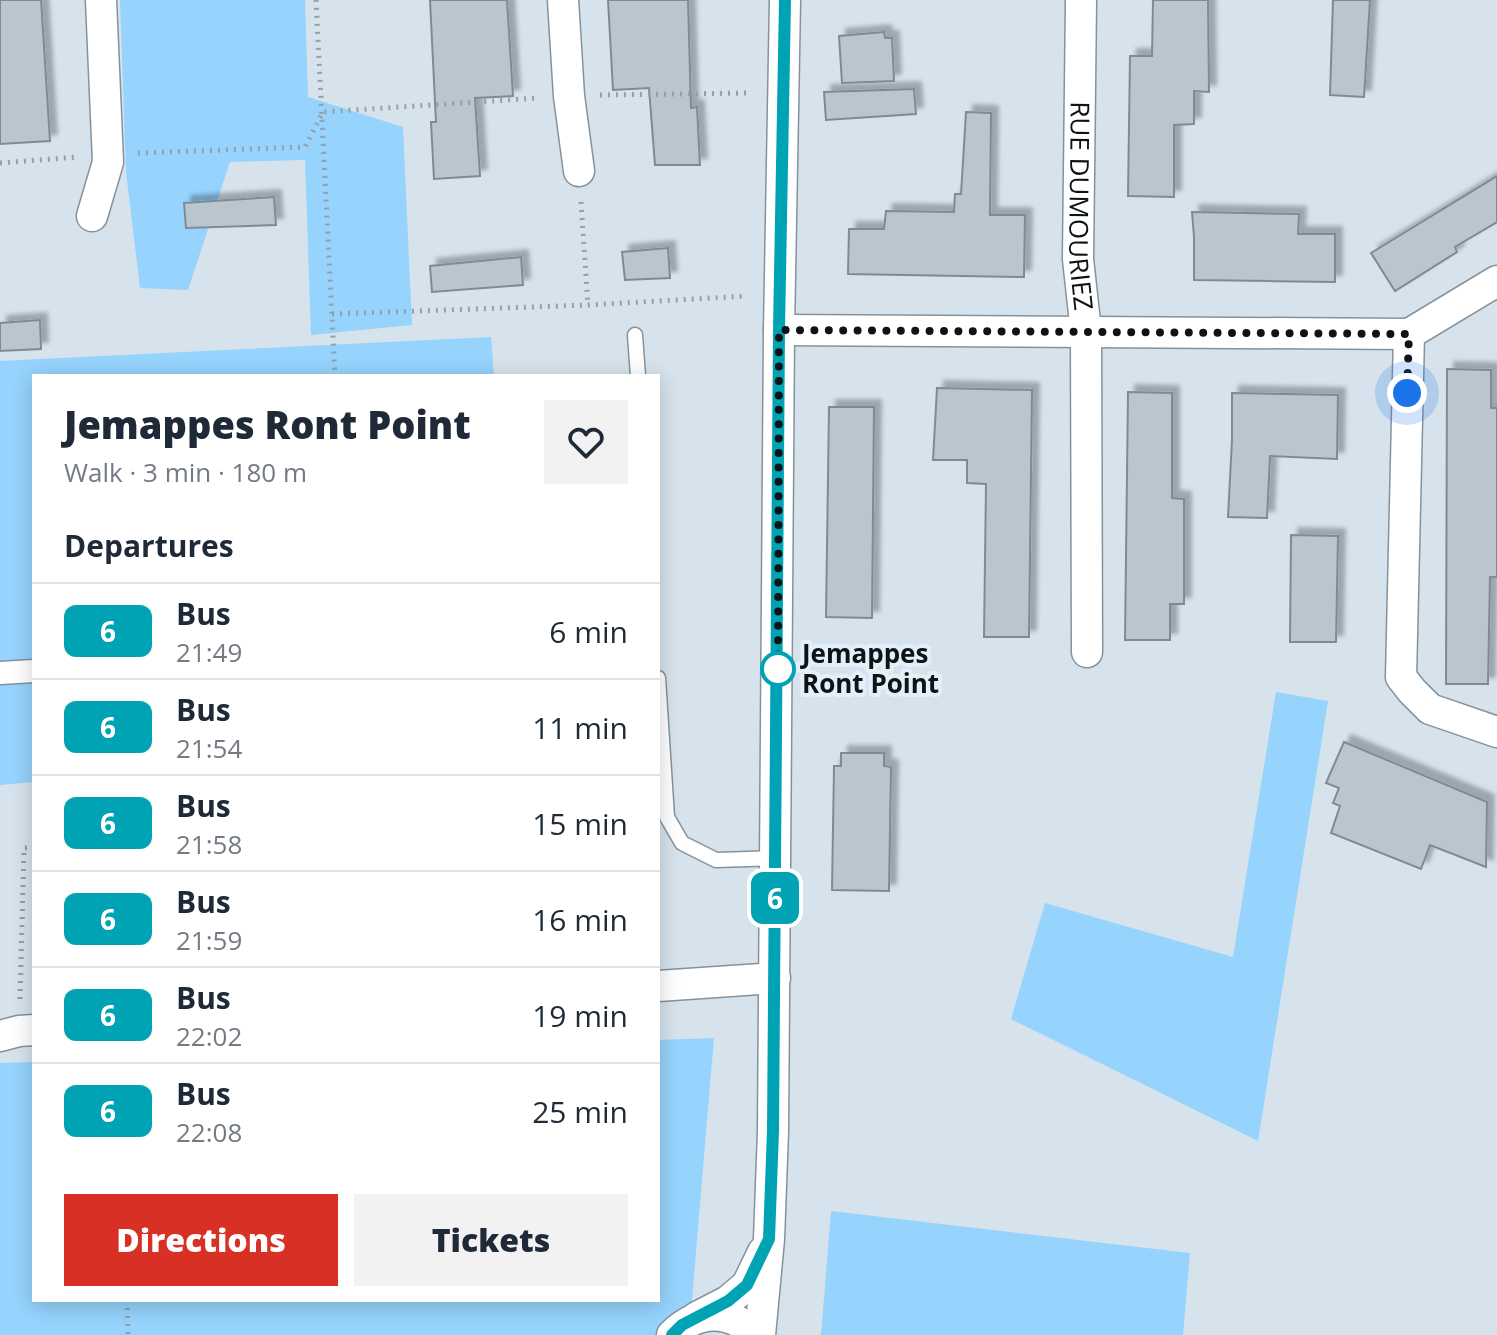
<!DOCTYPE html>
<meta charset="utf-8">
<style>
:root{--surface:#fff;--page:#f2f2f3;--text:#1f2937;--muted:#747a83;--line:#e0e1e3;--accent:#d93025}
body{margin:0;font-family:"Open Sans",sans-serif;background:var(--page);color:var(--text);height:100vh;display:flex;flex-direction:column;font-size:30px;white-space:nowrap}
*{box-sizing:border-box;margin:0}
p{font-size:26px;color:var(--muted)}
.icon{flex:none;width:44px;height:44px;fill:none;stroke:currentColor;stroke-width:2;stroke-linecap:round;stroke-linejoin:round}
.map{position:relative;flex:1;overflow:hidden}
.details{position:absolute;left:32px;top:374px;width:628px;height:928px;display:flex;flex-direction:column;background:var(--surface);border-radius:0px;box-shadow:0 4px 20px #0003}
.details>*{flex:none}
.badge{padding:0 16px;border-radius:12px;font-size:28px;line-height:52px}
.you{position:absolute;width:40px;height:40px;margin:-20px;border:6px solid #fff;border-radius:50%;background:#1a73e8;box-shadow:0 0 0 12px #1a73e833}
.map>.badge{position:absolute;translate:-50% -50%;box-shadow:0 0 0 4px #fff}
h2{padding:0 32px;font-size:30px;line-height:72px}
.round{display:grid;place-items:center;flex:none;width:84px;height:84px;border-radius:0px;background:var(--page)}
.overview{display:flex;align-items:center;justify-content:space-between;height:136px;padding:0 32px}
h1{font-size:38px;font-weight:800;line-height:60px}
.button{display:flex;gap:16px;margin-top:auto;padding:16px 32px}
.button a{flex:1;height:92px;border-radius:0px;background:var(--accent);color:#fff;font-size:32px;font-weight:800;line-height:92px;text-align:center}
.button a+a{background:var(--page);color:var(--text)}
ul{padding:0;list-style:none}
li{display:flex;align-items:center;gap:24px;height:96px;padding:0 32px;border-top:2px solid var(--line)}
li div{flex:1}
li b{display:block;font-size:30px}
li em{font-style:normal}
li .badge{min-width:88px;font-weight:700;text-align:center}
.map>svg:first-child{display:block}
.green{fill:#96d3fd}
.building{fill:#b9c6d0;stroke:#7f8b94;stroke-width:2;filter:url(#shadow)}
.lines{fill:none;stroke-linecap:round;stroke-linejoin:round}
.service-casing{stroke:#86929b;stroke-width:17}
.pedestrian-casing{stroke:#86929b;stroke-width:25}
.minor-casing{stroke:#86929b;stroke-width:33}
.path{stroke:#95a0a7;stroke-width:5;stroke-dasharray:2 6;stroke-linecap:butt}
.service{stroke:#fff;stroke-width:14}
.pedestrian{stroke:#fff;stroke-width:22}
.minor{stroke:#fff;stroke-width:30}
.line-casing{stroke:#fff;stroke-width:18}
.line{stroke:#00a3b4;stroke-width:12}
.walk{stroke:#0e1316;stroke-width:8;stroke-dasharray:0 14.4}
.stop-dot{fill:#fff;stroke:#00a3b4;stroke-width:4}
.labels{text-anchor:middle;stroke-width:8;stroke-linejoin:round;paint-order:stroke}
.street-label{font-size:26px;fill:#0e1316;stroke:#e3f0fa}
.stop-label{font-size:26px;font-weight:bold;fill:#0e1316;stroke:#e3f0fa;text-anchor:start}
</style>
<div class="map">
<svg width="1497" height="1335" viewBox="0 0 1497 1335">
<defs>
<filter id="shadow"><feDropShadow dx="7" dy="-7" stdDeviation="2" flood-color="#0004"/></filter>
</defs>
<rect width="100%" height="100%" fill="#d6e3ed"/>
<g class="green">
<path d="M 120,0 L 305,0 L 308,97 L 403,127 L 412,325 L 311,335 L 305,160 L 230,162 L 188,290 L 140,288 L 126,172 Z"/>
<path d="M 491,337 L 494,376 L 34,376 L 34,782 L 0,785 L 0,361 Z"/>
<path d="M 1276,692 L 1328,701 L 1258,1141 L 1011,1019 L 1045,903 L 1233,957 Z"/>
<path d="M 714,1038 L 689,1335 L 0,1335 L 0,1063 L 34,1062 L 34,1300 L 658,1300 L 658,1040 Z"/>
<path d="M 831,1211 L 1190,1253 L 1183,1335 L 821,1335 Z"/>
</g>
<g class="building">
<path d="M 0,0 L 41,0 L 50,141 L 0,144 Z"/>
<path d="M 430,0 L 507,0 L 513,96 L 475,98 L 480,176 L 434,179 L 431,122 L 436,122 Z"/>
<path d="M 608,0 L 688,0 L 691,108 L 697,107 L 700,165 L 655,165 L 649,88 L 613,90 Z"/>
<path d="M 1153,0 L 1208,0 L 1209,92 L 1194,91 L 1194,124 L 1174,125 L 1174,197 L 1128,196 L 1130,56 L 1152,56 Z"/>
<path d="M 1333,0 L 1370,0 L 1364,97 L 1330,95 Z"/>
<path d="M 884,32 L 885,38 L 892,38 L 894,81 L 842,83 L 839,36 Z"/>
<path d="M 914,89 L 916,114 L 826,120 L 824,92 Z"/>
<path d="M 966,112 L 991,113 L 990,215 L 1025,215 L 1024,277 L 848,274 L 849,229 L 884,229 L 886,211 L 954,212 L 955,194 L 961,194 Z"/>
<path d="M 1497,176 L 1497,222 L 1455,247 L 1457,252 L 1395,291 L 1371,253 Z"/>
<path d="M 274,197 L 276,225 L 186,228 L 184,203 Z"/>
<path d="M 1192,212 L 1299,214 L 1298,234 L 1335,234 L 1335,282 L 1194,280 L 1194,237 Z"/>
<path d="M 668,248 L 670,278 L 625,280 L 622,252 Z"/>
<path d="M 521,257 L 523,285 L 432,292 L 430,266 Z"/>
<path d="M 40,320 L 41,349 L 0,351 L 0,323 Z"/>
<path d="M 1447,369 L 1491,370 L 1491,408 L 1497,408 L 1497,577 L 1490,577 L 1488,684 L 1446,684 Z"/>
<path d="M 937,388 L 1032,390 L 1029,637 L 984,637 L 986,484 L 967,483 L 967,460 L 933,460 Z"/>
<path d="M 1128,392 L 1172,393 L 1172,498 L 1184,499 L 1184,604 L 1170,604 L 1170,640 L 1125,640 Z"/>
<path d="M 1232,393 L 1338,395 L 1337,459 L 1270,456 L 1267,518 L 1228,517 L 1232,440 Z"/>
<path d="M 829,407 L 874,407 L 872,618 L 826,617 Z"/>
<path d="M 1291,535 L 1338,536 L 1336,642 L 1290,642 Z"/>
<path d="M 1344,742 L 1487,802 L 1486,867 L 1430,845 L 1421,869 L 1331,833 L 1340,806 L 1333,803 L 1339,788 L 1326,783 Z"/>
<path d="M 841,753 L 884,753 L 884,766 L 891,767 L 889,891 L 832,890 L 834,766 L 841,766 Z"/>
</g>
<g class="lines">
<defs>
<g id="service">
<path d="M 635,335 L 638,376"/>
<path d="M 658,678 L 667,817 L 682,843 L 716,860 L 776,858"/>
</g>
<path id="pedestrian" d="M 0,673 L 34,671"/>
<g id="minor">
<path d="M 563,0 L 569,96 L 579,171"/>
<path id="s1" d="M 1081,0 L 1078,259 L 1086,332 L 1087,652"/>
<path d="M 92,216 L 108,162 L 101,0"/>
<path d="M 779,330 L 1409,334 L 1497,281"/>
<path d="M 1409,334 L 1401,677 L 1412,691 L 1430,709 L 1497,732"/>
<path d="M 658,986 L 775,978"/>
<path d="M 0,1036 L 19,1031 L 34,1030"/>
<path d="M 697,1317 L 728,1301 L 747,1285 L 763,1252"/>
<path d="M 672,1335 C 697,1310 730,1308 755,1335"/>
<path d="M 760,1335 L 769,1239 L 773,1131 L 779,330 L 785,0"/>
</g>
</defs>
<use href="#service" class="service-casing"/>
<use href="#pedestrian" class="pedestrian-casing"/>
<use href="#minor" class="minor-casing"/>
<g class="path">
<path d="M 316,0 L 335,376"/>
<path d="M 600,95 L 750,93"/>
<path d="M 138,153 L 305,147 L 323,112 L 539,98"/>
<path d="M 0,163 L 77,157"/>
<path d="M 581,202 L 588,305"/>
<path d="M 332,314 L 588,305 L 747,296"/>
<path d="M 20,999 L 24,848 L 34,847"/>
<path d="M 127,1300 L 128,1335"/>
</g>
<use href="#service" class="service"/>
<use href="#pedestrian" class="pedestrian"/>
<use href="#minor" class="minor"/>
</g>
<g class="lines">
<defs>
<path id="line" d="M 672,1335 L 682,1325 L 728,1301 L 747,1285 L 769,1239 L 773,1131 L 779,330 L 785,0"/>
</defs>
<use href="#line" class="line-casing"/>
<use href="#line" class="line"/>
<path class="walk" d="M 778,669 L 779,330 L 1409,334 L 1407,393"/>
</g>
<circle class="stop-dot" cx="778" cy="669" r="16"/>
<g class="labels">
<g class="street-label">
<text dy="9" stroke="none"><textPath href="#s1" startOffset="206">RUE DUMOURIEZ</textPath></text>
</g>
<g class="stop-label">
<text x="802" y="663">Jemappes<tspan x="802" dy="30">Ront Point</tspan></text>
</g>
</g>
</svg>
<div class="you" style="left:1407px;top:393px"></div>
<b class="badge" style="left:775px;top:898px;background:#00a3b4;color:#fff">6</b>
<section class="details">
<div class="overview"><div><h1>Jemappes Ront Point</h1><p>Walk · 3 min · 180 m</p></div><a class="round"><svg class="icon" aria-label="heart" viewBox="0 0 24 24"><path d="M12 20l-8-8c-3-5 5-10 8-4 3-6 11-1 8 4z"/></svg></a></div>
<h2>Departures</h2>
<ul>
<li><span class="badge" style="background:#00a3b4;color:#fff">6</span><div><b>Bus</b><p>21:49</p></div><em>6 min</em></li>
<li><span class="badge" style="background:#00a3b4;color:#fff">6</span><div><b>Bus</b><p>21:54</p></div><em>11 min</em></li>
<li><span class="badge" style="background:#00a3b4;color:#fff">6</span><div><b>Bus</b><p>21:58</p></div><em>15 min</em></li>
<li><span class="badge" style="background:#00a3b4;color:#fff">6</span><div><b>Bus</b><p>21:59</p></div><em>16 min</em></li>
<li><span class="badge" style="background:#00a3b4;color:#fff">6</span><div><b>Bus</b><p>22:02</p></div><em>19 min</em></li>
<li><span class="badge" style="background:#00a3b4;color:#fff">6</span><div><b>Bus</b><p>22:08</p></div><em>25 min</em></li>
</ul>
<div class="button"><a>Directions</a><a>Tickets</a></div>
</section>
</div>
